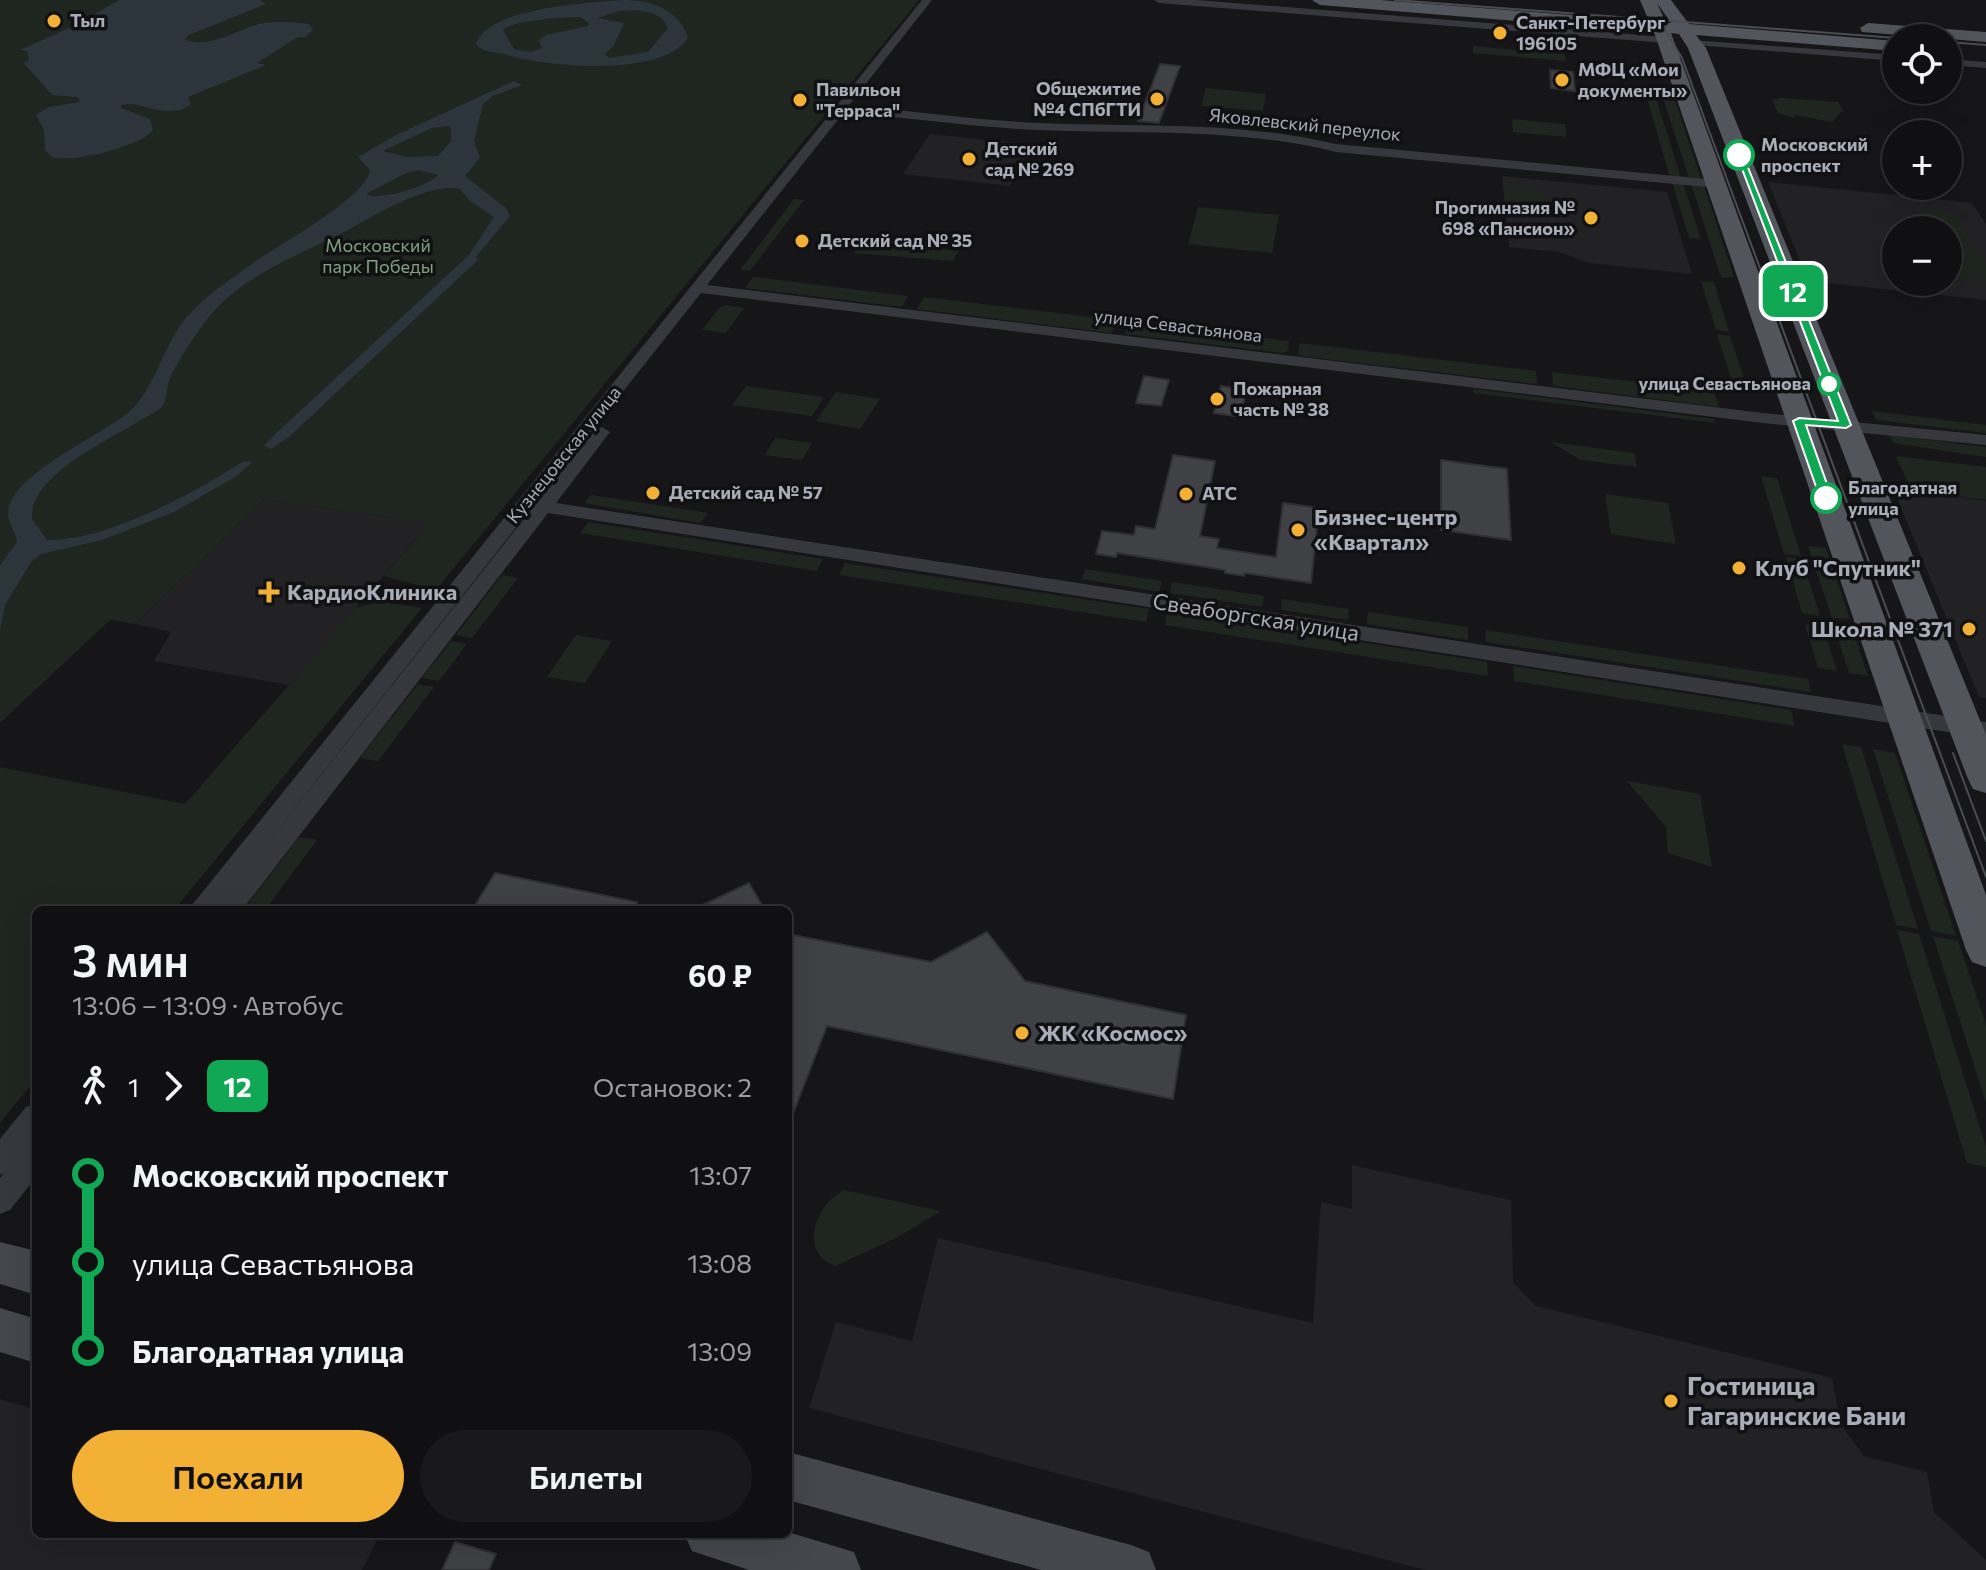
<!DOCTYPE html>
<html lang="ru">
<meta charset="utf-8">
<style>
:root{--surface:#101012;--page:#19191b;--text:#f1f3f6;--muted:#9c9d9f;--line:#303032;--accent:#f2b134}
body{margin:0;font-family:Commissioner,sans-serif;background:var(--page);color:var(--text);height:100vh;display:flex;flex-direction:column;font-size:30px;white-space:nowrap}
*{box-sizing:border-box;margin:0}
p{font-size:26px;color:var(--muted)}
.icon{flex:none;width:44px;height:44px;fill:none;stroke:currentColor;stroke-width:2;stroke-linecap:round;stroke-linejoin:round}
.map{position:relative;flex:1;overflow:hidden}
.side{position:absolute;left:32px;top:906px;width:760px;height:632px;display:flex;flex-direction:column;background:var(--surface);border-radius:12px;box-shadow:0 8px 32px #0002,0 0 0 2px var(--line)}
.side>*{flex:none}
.badge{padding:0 16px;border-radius:12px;font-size:28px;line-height:52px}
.fabs{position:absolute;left:1882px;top:24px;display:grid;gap:16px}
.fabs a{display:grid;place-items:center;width:80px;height:80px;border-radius:50%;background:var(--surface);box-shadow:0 8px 32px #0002,0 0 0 2px var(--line);font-size:40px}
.map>.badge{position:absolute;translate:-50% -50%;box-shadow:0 0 0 4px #fff}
.legs{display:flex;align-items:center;gap:12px;height:88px;padding:0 40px;font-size:26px}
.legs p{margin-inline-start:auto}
.overview{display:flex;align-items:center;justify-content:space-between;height:136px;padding:0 40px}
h1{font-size:44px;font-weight:600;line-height:60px}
.primary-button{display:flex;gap:16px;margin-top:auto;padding:16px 40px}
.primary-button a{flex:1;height:92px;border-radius:48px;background:var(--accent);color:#111;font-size:32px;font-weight:600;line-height:92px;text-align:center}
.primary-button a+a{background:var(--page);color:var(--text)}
ul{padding:0 40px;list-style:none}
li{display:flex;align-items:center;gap:28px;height:88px;font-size:30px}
li i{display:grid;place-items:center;width:12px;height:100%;margin:0 10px;background:currentColor}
li i::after{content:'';width:20px;height:20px;margin:-10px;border:6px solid;border-radius:50%;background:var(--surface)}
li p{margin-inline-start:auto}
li:first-child i{background:linear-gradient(#0000 50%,currentColor 0)}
li:last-child i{background:linear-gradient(currentColor 50%,#0000 0)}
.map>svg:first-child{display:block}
.built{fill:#222225;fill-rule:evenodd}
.green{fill:#1e261f}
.water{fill:#2c353c;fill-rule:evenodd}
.building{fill:#404145;stroke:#303034;stroke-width:2}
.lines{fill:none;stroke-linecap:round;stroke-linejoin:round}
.street{fill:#37383d;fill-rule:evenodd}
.secondary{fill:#45474d;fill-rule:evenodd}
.primary{fill:#53555c;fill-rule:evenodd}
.tram{stroke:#4a4c52;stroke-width:2}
.line-1{fill:#10a855;stroke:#fff;stroke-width:2}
.poi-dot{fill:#f2b134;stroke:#111113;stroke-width:3}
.stop-1-dot{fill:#fff;stroke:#10a855;stroke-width:4}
.labels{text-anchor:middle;stroke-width:7;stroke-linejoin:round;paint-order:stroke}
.far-poi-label{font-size:18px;font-weight:bold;fill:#a8adb8;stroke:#111113;text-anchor:start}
.far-street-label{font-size:18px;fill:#a8adb8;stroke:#111113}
.far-stop-label{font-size:18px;font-weight:bold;fill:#a8adb8;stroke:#111113;text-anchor:start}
.far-park-label{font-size:18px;fill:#7fa381;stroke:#111113}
.poi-label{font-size:22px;font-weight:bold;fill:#a8adb8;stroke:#111113;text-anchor:start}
.street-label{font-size:22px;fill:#a8adb8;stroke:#111113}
.near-poi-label{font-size:26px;font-weight:bold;fill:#a8adb8;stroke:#111113;text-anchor:start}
</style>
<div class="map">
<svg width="1986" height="1570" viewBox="0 0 1986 1570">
<rect width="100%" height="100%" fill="#161618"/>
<g class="built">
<path d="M 930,134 L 1032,144 L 1010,186 L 903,174 Z"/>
<path d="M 1502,176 L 1667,192 L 1692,274 L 1590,263 L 1559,252 L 1509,247 Z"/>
<path d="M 1768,182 L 1972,203 L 1986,224 L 1986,300 L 1808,281 ZM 1896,230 L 1948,230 L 1948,282 L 1896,282 Z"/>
<path d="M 1893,488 L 1986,501 L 1986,698 L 1979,697 Z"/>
<path d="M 264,499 L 429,523 L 290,685 L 154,661 L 171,632 L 135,624 Z"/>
<path d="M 1352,1165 L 1511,1200 L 1513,1282 L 1536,1306 L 1832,1378 L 1841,1425 L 1864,1456 L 1927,1472 L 1934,1512 L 1986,1560 L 1986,1570 L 1425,1570 L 809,1408 L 836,1322 L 912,1341 L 938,1238 L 1313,1323 L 1321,1202 L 1352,1209 Z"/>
<path d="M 0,1399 L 36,1410 L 36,1534 L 380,1534 L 362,1570 L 0,1570 Z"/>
</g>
<g class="green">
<path d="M 0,0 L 919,0 L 436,590 L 384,576 L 429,523 L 264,499 L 135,624 L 110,620 L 0,723 Z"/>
<path d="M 1473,46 L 1564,54 L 1566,61 L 1473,53 Z"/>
<path d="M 1206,88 L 1266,94 L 1263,111 L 1201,106 Z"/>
<path d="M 1644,88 L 1653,89 L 1681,178 L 1670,177 Z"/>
<path d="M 1660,89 L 1672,91 L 1701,179 L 1689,178 Z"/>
<path d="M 1781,98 L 1838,102 L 1843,110 L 1832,122 L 1795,115 L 1794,118 L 1778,113 L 1772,100 Z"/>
<path d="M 1512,119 L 1565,124 L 1566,137 L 1513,132 Z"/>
<path d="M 1672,182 L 1683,183 L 1701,239 L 1689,238 Z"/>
<path d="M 1691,183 L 1704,186 L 1734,277 L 1721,278 Z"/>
<path d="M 1505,187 L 1539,190 L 1542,212 L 1507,209 Z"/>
<path d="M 794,199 L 804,200 L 750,271 L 740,270 Z"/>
<path d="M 1198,207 L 1279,215 L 1272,253 L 1188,244 Z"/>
<path d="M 1920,210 L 1954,214 L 1970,239 L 1948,237 L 1948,230 L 1932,230 Z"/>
<path d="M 865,237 L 919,243 L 918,246 L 959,251 L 953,261 L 854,253 Z"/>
<path d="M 1948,241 L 1973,244 L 1986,265 L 1986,280 L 1958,277 L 1948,260 Z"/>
<path d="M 753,277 L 908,296 L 902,307 L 745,288 Z"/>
<path d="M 1701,281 L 1714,282 L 1729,332 L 1716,330 Z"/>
<path d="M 924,297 L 1116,320 L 1112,333 L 917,309 Z"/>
<path d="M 726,305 L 744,308 L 726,333 L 702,330 L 720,307 Z"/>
<path d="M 1129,322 L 1289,341 L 1288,351 L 1282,353 L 1125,334 Z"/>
<path d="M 1717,334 L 1730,336 L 1748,390 L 1734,388 Z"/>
<path d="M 1300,343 L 1536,371 L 1537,384 L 1301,356 L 1298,353 Z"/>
<path d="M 1552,372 L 1714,391 L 1719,407 L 1553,386 Z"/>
<path d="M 746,386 L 824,397 L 812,416 L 732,405 Z"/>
<path d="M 1473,389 L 1714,419 L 1716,423 L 1474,393 Z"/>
<path d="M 836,392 L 880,399 L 860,429 L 816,421 Z"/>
<path d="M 1872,411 L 1986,425 L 1986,433 L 1876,420 Z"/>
<path d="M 1888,435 L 1986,447 L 1986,457 L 1894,443 Z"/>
<path d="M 775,438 L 812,443 L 802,460 L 765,455 Z"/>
<path d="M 1550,442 L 1634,453 L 1637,467 L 1581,460 Z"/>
<path d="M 1896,456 L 1986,467 L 1986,500 L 1911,490 Z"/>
<path d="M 1761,476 L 1777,478 L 1801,556 L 1784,554 Z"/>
<path d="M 1605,494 L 1668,503 L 1676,544 L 1611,534 Z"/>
<path d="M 591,495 L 708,513 L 700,523 L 584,503 Z"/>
<path d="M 588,522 L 823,559 L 817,571 L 580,533 Z"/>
<path d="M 1808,546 L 1826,548 L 1850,619 L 1832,618 Z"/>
<path d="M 1786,557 L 1802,559 L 1820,616 L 1802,613 Z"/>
<path d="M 845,563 L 1149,609 L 1146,622 L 839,575 Z"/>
<path d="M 1085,569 L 1162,581 L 1159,592 L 1082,579 Z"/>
<path d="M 502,575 L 518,578 L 472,638 L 456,635 Z"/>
<path d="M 1172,582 L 1264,596 L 1262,607 L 1170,593 Z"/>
<path d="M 1282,599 L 1349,609 L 1348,620 L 1281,610 Z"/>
<path d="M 378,601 L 422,608 L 174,910 L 36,910 L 36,1079 L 0,1123 L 0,767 L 185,804 L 356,608 Z"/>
<path d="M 1167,612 L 1487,662 L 1488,676 L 1165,625 Z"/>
<path d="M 1368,612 L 1468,627 L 1468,640 L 1367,624 Z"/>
<path d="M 1805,624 L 1823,627 L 1837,671 L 1818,668 Z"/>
<path d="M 1835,629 L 1854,634 L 1868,676 L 1849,673 Z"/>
<path d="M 1485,630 L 1808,679 L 1811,692 L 1486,642 Z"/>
<path d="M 576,635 L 612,641 L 585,683 L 547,677 Z"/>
<path d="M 451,641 L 467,644 L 439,681 L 422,678 Z"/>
<path d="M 1513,666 L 1791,710 L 1795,726 L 1514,681 Z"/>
<path d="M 418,684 L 434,687 L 378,761 L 360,758 Z"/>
<path d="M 1842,744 L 1861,747 L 1918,929 L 1896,925 Z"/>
<path d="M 1873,749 L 1895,753 L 1956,936 L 1931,931 Z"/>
<path d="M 1627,781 L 1700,794 L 1712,867 L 1668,853 L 1666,827 Z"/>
<path d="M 299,837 L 317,840 L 265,910 L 243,910 Z"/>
<path d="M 1897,930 L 1919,934 L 1986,1147 L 1986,1167 L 1967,1163 Z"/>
<path d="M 1933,936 L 1958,941 L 1986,1025 L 1986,1103 Z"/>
<path d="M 844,1190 L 941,1211 L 896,1238 L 835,1266 C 797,1252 816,1204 844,1190 Z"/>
</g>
<g class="water">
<path d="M 119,0 L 260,0 L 266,4 L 189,35 L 185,39 C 206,51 241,27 264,23 C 280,21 294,22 309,24 L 313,30 L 305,37 L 298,37 L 257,63 L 266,65 L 188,97 L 191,104 C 167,122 144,100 121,105 L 121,108 L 150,119 L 153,130 C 139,147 73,163 52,157 L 45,150 L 44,130 L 36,115 L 49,107 L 80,102 L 77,97 L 52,95 L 24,63 L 29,60 L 27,51 L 20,50 L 67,29 L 94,25 L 88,18 Z"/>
<path d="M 623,0 C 651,0 679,9 688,38 C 662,78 544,67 504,54 C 493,51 483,53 476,44 C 488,7 589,3 623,0 ZM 619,11 C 637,10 661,9 668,28 L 648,52 L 609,58 L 605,54 L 614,45 L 624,23 L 597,18 ZM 580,17 L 589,23 L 588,26 L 546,35 L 539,40 L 542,48 L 530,52 L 514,49 L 503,30 C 512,20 564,17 580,17 Z"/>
<path d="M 514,81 L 522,85 L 493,96 L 483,104 L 474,141 L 480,158 L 465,176 L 506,208 L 510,216 L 475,258 L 479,259 L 290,436 L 271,449 L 264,446 L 274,435 L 469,255 L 494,217 L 470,201 L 460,189 C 431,182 378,213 353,227 C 306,253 251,270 213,312 C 200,327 179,359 170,378 C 166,388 168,398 162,407 C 128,432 28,471 32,519 L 47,540 C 107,541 194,493 244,461 L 253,462 L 235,477 L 174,512 L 102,540 L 41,554 L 31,562 L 5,605 L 0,630 L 0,565 L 17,542 C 16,533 8,522 8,514 C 8,474 104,435 131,410 C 154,388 162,352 180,326 C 198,300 227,282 253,263 C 277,246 367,197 370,170 L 358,157 L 396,135 ZM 448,126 L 451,128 L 451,141 L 438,156 L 406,157 L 383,151 L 432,128 ZM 418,170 L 438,175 C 428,187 379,201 366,194 L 406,173 Z"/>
</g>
<g class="building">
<path d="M 1160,64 L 1180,66 L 1159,123 L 1138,121 Z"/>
<path d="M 1550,70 L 1573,72 L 1575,91 L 1551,88 Z"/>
<path d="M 1144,376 L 1169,380 L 1161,406 L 1136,403 Z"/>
<path d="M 1221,386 L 1246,390 L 1241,417 L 1214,413 Z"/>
<path d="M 1173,455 L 1215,461 L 1200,536 L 1219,539 L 1217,548 L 1276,557 L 1283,503 L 1319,508 L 1311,583 L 1245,573 L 1244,576 L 1225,573 L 1225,570 L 1117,553 L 1116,557 L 1096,554 L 1102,531 L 1134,535 L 1136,526 L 1155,529 Z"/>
<path d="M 1441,460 L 1507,469 L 1511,540 L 1441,530 Z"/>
<path d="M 495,873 L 637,902 L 636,910 L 472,910 Z"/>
<path d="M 749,883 L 765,910 L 692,910 Z"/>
<path d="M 987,932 L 1025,981 L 1186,1015 L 1173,1099 L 827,1026 L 788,1127 L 788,934 L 931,962 Z"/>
<path d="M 455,1542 L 496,1554 L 489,1570 L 442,1570 Z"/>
</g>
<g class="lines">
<g class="street">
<path d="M 922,0 L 932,0 L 849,105 C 912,111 975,120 1038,123 C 1137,127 1239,121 1336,144 L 1717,180 L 1723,184 L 1717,188 L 1336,152 C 1240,128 1137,134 1038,130 C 974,127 909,118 844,112 L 707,285 L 1763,413 L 1986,435 L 1986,445 L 1763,423 L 701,293 L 537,500 L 596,429 L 602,427 L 610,432 L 556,503 L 1986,722 L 1986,738 L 548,513 L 242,910 L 216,910 L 219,903 L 214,910 L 188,910 ZM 530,510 L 531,510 L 233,886 Z"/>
<path d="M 1154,0 L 1196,0 L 1666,37 L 1671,40 L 1666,43 L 1159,3 Z"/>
<path d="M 1691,40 L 1896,55 L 1896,61 L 1695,45 L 1690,42 Z"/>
<path d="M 1948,59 L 1986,62 L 1986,68 L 1948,65 Z"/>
<path d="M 36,1103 L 36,1137 L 31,1144 L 36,1142 L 36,1177 L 10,1210 L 0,1214 L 0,1178 L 4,1173 L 0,1175 L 0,1139 L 26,1107 Z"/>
</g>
<g class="secondary">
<path d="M 0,1242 L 36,1251 L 36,1295 L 0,1284 Z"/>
<path d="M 0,1308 L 36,1319 L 36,1363 L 0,1352 Z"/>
<path d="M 788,1452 L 1131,1545 L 1149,1552 L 1156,1570 L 1041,1570 L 788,1500 Z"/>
<path d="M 788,1532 L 854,1552 L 861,1570 L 749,1570 L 692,1551 L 684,1534 Z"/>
</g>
<g class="primary">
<path d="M 1312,0 L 1380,0 L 1649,21 L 1640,0 L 1671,0 L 1689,24 L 1896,41 L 1896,51 L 1696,35 L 1706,48 L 1986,735 L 1986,793 L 1973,789 L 1968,779 L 1688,48 L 1679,34 L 1671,33 L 1986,895 L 1986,967 L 1972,962 L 1966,950 L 1654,32 L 1320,5 ZM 1657,3 L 1671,23 L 1666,23 Z"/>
<path d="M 1868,23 L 1986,32 L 1986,42 L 1862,32 L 1860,28 Z"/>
</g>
<g class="tram">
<path d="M 1395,0 L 1896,38"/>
<path d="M 1624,18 L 1665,30 L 1682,58 L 1986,877"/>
<path d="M 1948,42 L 1986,45"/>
<path d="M 1953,753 L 1986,841"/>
</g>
</g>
<path class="line-1" d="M 1736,153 L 1743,155 L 1851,425 L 1846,428 L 1806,425 L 1832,498 L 1831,501 L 1820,498 L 1793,421 L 1799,418 L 1838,421 Z"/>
<g class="poi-dot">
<circle cx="54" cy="21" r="8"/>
<circle cx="1500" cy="33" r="8"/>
<circle cx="1562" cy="80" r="8"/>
<circle cx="1157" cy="99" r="8"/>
<circle cx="800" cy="100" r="8"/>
<circle cx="969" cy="159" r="8"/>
<circle cx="1591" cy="218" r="8"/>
<circle cx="802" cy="241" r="8"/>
<circle cx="1217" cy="399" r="8"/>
<circle cx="653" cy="493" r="8"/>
<circle cx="1186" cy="494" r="8"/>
<circle cx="1298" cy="530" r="8"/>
<circle cx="1739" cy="568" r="8"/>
<path d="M265 580h8v8h8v8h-8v8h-8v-8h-8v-8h8z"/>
<circle cx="1969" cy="629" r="8"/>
<circle cx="1022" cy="1033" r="8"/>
<circle cx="1671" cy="1401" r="8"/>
</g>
<g class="stop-1-dot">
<circle cx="1739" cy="155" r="14"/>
<circle cx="1829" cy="384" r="10"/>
<circle cx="1826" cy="498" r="14"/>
</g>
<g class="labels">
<g class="far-poi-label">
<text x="70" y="27">Тыл</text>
<text x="1516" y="29">Санкт-Петербург<tspan x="1516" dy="21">196105</tspan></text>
<text x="1578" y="76">МФЦ «Мои<tspan x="1578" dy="21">документы»</tspan></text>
<text x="1141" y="95" text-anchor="end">Общежитие<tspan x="1141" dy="21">№4 СПбГТИ</tspan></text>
<text x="816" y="96">Павильон<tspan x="816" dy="21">"Терраса"</tspan></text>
<text x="985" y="155">Детский<tspan x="985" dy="21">сад № 269</tspan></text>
<text x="1575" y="214" text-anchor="end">Прогимназия №<tspan x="1575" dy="21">698 «Пансион»</tspan></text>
<text x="818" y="247">Детский сад № 35</text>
<text x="1233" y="395">Пожарная<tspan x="1233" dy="21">часть № 38</tspan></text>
<text x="669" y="499">Детский сад № 57</text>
<text x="1202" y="500">АТС</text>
</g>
<g class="far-street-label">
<text transform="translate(1305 125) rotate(6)" y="6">Яковлевский переулок</text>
<text transform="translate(1178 326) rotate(7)" y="6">улица Севастьянова</text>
<text transform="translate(564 455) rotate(-51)" y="6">Кузнецовская улица</text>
</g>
<g class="far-stop-label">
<text x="1761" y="151">Московский<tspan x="1761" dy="21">проспект</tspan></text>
<text x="1811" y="390" text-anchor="end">улица Севастьянова</text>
<text x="1848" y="494">Благодатная<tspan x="1848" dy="21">улица</tspan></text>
</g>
<g class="far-park-label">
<text x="378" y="252">Московский<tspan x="378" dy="21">парк Победы</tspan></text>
</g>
<g class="poi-label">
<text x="1314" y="525">Бизнес-центр<tspan x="1314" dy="25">«Квартал»</tspan></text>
<text x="1755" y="576">Клуб "Спутник"</text>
<text x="287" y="600">КардиоКлиника</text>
<text x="1953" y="637" text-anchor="end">Школа № 371</text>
<text x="1038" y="1041">ЖК «Космос»</text>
</g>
<g class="street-label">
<text transform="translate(1256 617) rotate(9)" y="8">Свеаборгская улица</text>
</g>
<g class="near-poi-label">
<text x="1687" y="1395">Гостиница<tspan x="1687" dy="30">Гагаринские Бани</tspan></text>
</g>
</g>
</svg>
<div class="fabs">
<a><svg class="icon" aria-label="locate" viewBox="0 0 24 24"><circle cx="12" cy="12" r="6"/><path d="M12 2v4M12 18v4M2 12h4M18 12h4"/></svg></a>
<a>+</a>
<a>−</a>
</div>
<b class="badge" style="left:1793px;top:291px;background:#10a855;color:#fff">12</b>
<section class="side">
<div class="overview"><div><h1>3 мин</h1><p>13:06 – 13:09 · Автобус</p></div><b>60 ₽</b></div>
<div class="legs"><svg class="icon" aria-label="walk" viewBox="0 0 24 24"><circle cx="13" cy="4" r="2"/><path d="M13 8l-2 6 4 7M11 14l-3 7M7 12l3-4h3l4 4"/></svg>1<svg class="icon" aria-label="forward" viewBox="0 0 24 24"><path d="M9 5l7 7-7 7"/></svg><b class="badge" style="background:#10a855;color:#fff">12</b><p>Остановок: 2</p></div>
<ul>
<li><i style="color:#10a855"></i><b>Московский проспект</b><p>13:07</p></li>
<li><i style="color:#10a855"></i><span>улица Севастьянова</span><p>13:08</p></li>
<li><i style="color:#10a855"></i><b>Благодатная улица</b><p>13:09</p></li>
</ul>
<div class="primary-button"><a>Поехали</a><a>Билеты</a></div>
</section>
</div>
